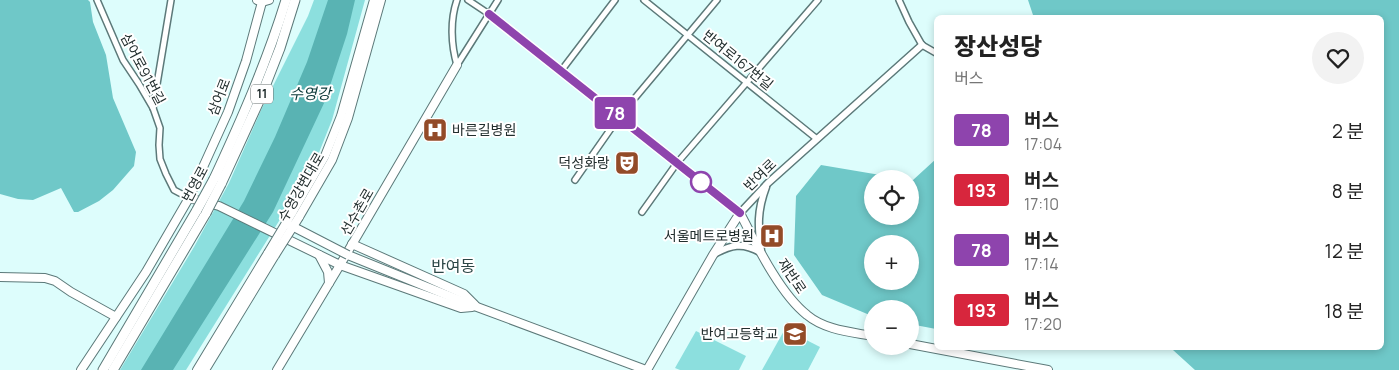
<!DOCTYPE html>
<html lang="ko">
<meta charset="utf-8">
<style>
:root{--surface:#fff;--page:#f2f2f2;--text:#222;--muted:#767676}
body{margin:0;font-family:Manrope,"Noto Sans KR",sans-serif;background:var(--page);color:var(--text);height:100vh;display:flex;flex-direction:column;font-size:19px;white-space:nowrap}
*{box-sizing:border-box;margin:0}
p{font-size:16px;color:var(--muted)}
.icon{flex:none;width:28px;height:28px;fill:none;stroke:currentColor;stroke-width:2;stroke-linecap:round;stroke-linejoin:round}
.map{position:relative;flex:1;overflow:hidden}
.panel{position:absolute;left:934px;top:15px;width:450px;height:335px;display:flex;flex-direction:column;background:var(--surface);border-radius:8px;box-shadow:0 2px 8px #0003}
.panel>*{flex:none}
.badge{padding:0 10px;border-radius:4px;font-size:18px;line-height:32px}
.fabs{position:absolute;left:864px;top:170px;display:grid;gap:10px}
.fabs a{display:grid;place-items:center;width:55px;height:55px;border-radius:50%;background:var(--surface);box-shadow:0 2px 8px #0003;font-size:25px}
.map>.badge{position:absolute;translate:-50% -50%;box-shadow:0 0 0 2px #fff}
.round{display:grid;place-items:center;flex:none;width:52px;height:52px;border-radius:26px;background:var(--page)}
.head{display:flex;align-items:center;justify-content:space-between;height:85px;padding:0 20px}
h1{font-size:24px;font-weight:800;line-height:38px}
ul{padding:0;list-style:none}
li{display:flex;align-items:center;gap:15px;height:60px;padding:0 20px}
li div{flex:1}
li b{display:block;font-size:19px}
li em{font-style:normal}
li .badge{min-width:55px;font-weight:700;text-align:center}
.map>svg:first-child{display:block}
.green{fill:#8cdfde}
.forest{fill:#6fc8c8;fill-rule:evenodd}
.water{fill:#59b3b3}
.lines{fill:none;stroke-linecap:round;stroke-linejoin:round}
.minor-casing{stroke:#5c7979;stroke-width:8}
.tertiary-casing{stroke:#5c7979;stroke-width:9}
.secondary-casing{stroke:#5c7979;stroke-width:10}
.trunk-casing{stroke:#5c7979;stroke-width:11}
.minor{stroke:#fff;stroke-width:5}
.tertiary{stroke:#fff;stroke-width:6}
.secondary{stroke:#fff;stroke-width:8}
.trunk{stroke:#fff;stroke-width:9}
.secondary-bridge-casing{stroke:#5c7979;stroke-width:10;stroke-linecap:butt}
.trunk-bridge-casing{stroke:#5c7979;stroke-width:11;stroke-linecap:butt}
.secondary-bridge{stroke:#fff;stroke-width:8}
.trunk-bridge{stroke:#fff;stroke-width:9}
.line-casing{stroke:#fff;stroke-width:11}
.line{stroke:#8e44ad;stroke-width:8}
.stop-dot{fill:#fff;stroke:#8e44ad;stroke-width:2.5}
.labels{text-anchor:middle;stroke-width:4;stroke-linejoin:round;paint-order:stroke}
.shield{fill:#fff;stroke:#646d6d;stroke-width:1}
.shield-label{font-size:12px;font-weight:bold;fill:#222e2e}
.street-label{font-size:14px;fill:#222e2e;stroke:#fff}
.poi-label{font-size:14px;fill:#222e2e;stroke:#fff;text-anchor:end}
.water-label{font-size:15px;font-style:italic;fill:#0a3737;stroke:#fff}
.quarter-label{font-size:16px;fill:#2b4646;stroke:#fff}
</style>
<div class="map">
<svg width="1399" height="370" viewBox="0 0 1399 370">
<rect width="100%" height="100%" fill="#ddfdfc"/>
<g class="green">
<path d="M 314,0 L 365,0 L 332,120 L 314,165 L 186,370 L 120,370 L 194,247 L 229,183 L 262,108 L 308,16 Z"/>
<path d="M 785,329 L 820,347 L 808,370 L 762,370 Z"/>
<path d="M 696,331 L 746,356 L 739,370 L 680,370 L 675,368 Z"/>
</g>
<g class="forest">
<path d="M 0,0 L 88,0 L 90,2 L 93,22 L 106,55 L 113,98 L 136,152 L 134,166 L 113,190 L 99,201 L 78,212 L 74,212 L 61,188 L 33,200 L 18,199 L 0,194 Z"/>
<path d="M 1028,0 L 1399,0 L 1399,370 L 1195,370 L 1173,350 L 1033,348 L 1381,348 L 1381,18 L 1034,18 Z"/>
<path d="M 936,159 L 936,329 L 910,324 L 910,309 L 872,309 L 872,316 L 822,295 L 794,255 L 796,196 L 821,165 L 904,179 L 872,179 L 872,216 L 910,216 L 910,180 L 913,180 ZM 872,244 L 910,244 L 910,281 L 872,281 Z"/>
</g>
<path class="water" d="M 328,0 L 355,0 L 347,34 L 325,101 L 273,212 L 173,370 L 141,370 L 244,201 L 275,137 L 307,62 Z"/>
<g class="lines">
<defs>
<g id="minor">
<path d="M 97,0 L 123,60 L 139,84 L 153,108 L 160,128 L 159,145 L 160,159 L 166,174 L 174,190 L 189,198"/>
<path d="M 457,0 C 450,20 451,45 457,65"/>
<path d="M 468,0 L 489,14 L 561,71 L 740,213"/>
<path d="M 644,0 L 817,139"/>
<path d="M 899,0 L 909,22 L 922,45 L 936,53"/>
<path d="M 457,65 L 498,0"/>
<path d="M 561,71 L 615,0"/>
<path d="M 153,108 L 171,0"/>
<path d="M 575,180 L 619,117 L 717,0"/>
<path d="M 642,212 L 677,163 L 818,0"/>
</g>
<g id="tertiary">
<path d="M 740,213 L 768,183 L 922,45"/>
<path d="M 761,251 C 758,226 757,211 766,187"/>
<path d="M 714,254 C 731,245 742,242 760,252"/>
</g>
<g id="secondary">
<path d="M 257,0 L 262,2 L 269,0"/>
<path d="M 189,198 L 219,206 L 340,265 L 461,308 L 472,307"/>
<path d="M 292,213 L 325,156 L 341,116 L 374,0"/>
<path d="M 299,217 L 332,160 L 348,118 L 381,0"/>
<path d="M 352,244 L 464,294 L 475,305"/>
<path d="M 319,255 L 328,272 L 329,283"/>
<path d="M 348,255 L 469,304 L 646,370"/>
<path d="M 0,277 L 45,278 L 55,281 L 71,292 L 116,317"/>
<path d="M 910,344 L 1048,370"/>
<path d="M 81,370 L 146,272 L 189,198 L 228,112 L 246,61 L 262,2"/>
<path d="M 197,370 L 268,253"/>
<path d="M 205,370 L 275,255"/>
<path d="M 277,370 L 340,265 L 457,65"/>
<path d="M 647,370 L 713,255 L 740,213 C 756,244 780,294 807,315 C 825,330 851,332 872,336"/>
</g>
<g id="trunk">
<path d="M 214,179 C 241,121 267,62 286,0"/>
<path d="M 221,184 L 260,99 L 280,48 L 295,0"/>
<path d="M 103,370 L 197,210"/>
<path d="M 113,370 L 206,213"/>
</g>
</defs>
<use href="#minor" class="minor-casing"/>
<use href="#tertiary" class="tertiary-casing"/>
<use href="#secondary" class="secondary-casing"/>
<use href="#trunk" class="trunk-casing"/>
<use href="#minor" class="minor"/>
<use href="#tertiary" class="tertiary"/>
<use href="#secondary" class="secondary"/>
<use href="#trunk" class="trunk"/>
<defs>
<g id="secondary-bridge">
<path d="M 286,223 L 348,255"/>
<path d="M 268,253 L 292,213"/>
<path d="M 275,255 L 299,217"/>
</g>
<g id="trunk-bridge">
<path d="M 197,210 L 214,179"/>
<path d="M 206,213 L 221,184"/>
</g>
</defs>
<use href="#secondary-bridge" class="secondary-bridge-casing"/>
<use href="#trunk-bridge" class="trunk-bridge-casing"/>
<use href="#secondary-bridge" class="secondary-bridge"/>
<use href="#trunk-bridge" class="trunk-bridge"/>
</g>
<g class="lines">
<defs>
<path id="line" d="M 489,14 L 740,213"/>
</defs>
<use href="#line" class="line-casing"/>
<use href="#line" class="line"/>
</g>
<defs>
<symbol id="hospital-square" viewBox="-11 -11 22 22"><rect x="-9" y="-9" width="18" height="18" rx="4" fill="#934b28" stroke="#fff"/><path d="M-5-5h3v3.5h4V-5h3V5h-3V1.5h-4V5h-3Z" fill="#fff"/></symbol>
<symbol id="theatre-square" viewBox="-11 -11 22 22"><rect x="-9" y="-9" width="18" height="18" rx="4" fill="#934b28" stroke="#fff"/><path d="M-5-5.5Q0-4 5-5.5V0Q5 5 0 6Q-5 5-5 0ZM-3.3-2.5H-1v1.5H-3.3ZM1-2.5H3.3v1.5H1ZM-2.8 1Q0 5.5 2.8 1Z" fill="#fff"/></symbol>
<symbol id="school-square" viewBox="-11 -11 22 22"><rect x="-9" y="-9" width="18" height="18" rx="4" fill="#934b28" stroke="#fff"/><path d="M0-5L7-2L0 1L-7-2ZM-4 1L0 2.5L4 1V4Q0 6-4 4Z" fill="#fff"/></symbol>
</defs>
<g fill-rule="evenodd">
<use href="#hospital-square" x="421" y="116" width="28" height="28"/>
<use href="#theatre-square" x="613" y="149" width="28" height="28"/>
<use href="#hospital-square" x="758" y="222" width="28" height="28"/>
<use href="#school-square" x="781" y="320" width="28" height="28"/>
</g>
<circle class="stop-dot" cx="701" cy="182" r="10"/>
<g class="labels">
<rect class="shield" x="251" y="84.5" width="22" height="19" rx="4"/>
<g class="shield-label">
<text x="262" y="98">11</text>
</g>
<g class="street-label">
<text transform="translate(738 60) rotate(39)" y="5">반여로167번길</text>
<text transform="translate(143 69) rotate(62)" y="5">삼어로91번길</text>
<text transform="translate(219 97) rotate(-69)" y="5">삼어로</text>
<text transform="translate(760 175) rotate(-44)" y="5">반여로</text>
<text transform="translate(195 184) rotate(-62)" y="5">번영로</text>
<text transform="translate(301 187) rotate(-60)" y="5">수영강변대로</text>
<text transform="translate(357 212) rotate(-60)" y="5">선수촌로</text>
<text transform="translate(792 276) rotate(56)" y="5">재반로</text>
</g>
<g class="poi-label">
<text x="452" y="135" text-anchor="start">바른길병원</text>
<text x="610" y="168">덕성화랑</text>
<text x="754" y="241">서울메트로병원</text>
<text x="778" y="339">반여고등학교</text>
</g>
<g class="water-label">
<text x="310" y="99">수영강</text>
</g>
<g class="quarter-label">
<text x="453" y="272">반여동</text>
</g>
</g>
</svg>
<div class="fabs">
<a><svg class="icon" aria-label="locate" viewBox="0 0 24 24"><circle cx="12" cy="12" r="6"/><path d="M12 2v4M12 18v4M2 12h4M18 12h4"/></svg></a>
<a>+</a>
<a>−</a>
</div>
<b class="badge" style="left:615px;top:113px;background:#8e44ad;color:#fff">78</b>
<section class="panel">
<div class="head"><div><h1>장산성당</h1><p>버스</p></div><a class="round"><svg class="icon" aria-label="heart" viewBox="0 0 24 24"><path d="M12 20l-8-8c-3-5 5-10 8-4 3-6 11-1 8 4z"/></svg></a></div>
<ul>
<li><span class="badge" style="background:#8e44ad;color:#fff">78</span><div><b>버스</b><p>17:04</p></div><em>2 분</em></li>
<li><span class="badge" style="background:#d7263d;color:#fff">193</span><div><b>버스</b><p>17:10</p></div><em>8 분</em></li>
<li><span class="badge" style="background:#8e44ad;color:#fff">78</span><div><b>버스</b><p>17:14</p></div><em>12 분</em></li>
<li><span class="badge" style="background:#d7263d;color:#fff">193</span><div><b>버스</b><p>17:20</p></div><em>18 분</em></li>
</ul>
</section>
</div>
